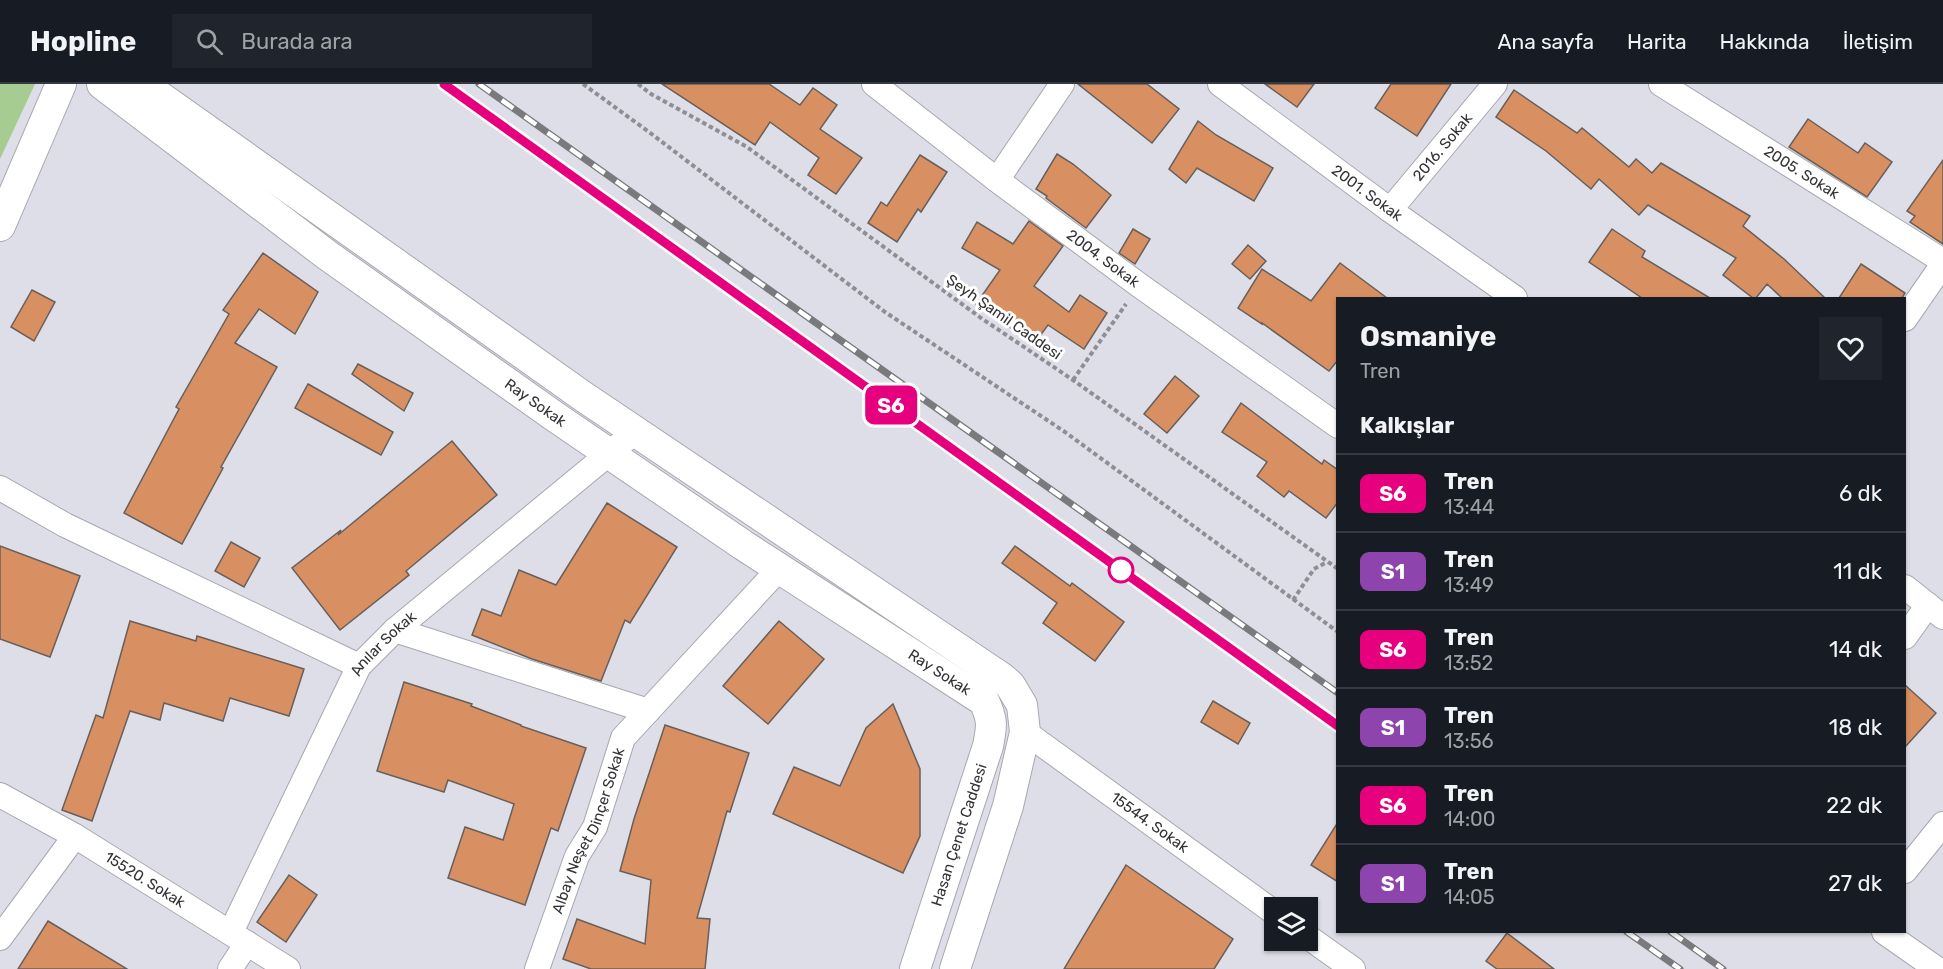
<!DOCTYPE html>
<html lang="tr">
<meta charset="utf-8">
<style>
:root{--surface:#171b24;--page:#20242c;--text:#f1f3f6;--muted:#9ea1a6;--line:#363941}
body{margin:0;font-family:Rubik,sans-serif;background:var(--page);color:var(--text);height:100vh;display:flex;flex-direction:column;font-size:22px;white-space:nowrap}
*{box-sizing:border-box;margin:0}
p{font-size:20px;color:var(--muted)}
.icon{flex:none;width:33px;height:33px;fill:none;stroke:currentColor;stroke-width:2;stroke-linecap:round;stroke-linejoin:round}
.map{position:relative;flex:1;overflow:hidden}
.side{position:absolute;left:1336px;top:213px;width:570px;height:636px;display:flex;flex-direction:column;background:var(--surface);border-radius:0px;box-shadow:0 2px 4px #0004}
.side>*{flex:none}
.badge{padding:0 12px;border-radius:9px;font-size:21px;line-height:39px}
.controls{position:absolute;left:1264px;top:813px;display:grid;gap:12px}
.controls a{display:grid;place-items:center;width:54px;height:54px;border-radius:0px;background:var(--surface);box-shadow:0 2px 4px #0004;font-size:30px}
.map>.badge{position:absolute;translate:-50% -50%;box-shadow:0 0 0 3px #fff}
h2{padding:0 24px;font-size:22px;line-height:54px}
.round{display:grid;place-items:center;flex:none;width:63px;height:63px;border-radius:0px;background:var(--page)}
.overview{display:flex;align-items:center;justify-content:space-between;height:102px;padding:0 24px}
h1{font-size:28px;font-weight:700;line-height:45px}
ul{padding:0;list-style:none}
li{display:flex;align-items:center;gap:18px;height:78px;padding:0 24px;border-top:2px solid var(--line)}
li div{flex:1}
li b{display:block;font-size:22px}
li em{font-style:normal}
li .badge{min-width:66px;font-weight:700;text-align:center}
header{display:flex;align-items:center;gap:36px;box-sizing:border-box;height:84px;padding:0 30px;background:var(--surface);border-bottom:2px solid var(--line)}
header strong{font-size:28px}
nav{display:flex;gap:33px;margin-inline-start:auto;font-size:21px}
.search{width:420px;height:54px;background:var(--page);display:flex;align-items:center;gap:15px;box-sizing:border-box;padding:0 21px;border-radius:0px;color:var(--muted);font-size:22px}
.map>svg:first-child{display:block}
.green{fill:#a6cc92}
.building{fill:#d89063;stroke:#685f5b;stroke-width:1.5}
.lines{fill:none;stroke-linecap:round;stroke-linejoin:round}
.minor-casing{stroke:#a7a7b0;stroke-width:26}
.tertiary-casing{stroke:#a7a7b0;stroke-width:32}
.path{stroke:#8e8e95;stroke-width:4;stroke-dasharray:4.5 3;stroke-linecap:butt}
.minor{stroke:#fff;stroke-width:24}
.tertiary{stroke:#fff;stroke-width:30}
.rail-casing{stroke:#79797e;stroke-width:7}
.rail{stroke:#fff;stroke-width:4.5;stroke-dasharray:14;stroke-linecap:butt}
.line-casing{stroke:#fff;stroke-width:14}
.line{stroke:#e6007e;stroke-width:9}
.stop-dot{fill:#fff;stroke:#e6007e;stroke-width:3}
.labels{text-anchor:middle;stroke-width:6;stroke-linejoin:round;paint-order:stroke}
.street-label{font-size:15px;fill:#333336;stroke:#fff}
</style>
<header>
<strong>Hopline</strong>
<div class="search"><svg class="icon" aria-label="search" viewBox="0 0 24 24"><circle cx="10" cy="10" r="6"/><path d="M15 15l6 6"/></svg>Burada ara</div>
<nav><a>Ana sayfa</a><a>Harita</a><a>Hakkında</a><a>İletişim</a></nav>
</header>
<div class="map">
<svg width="1943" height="885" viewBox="0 0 1943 885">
<rect width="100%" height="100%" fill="#dedee8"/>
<path class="green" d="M 0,0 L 35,0 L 0,75 Z"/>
<g class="building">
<path d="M 662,0 L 769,0 L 800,21 L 813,4 L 837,21 L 820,45 L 862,74 L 836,110 L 808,91 L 819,74 L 770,38 L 755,61 Z"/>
<path d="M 1078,0 L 1147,0 L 1179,25 L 1152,59 Z"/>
<path d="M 1265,0 L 1314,0 L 1297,23 Z"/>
<path d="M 1391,0 L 1451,0 L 1417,52 L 1375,24 Z"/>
<path d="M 1514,6 L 1577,49 L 1582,44 L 1629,83 L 1636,75 L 1652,89 L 1661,79 L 1750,132 L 1743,142 L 1784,175 L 1825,214 L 1782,214 L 1767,200 L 1756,214 L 1753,214 L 1723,191 L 1736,174 L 1648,121 L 1639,131 L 1599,95 L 1591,105 L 1546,67 L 1496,33 Z"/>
<path d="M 1808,35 L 1858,69 L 1865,59 L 1892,78 L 1867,113 L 1789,63 Z"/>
<path d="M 1198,37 L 1216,51 L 1273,84 L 1254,117 L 1197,84 L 1186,99 L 1169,85 Z"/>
<path d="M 1057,70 L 1073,80 L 1111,111 L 1086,144 L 1046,114 L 1047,112 L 1036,105 Z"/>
<path d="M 920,71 L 947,88 L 921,128 L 918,125 L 897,158 L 868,139 L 881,118 L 887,122 Z"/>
<path d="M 1943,76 L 1943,160 L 1910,138 L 1915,132 L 1907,127 Z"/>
<path d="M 1029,137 L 1063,162 L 1034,202 L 1069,228 L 1080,211 L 1107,229 L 1084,265 L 1048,241 L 1034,260 L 976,220 L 1000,186 L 962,164 L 977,138 L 1013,160 Z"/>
<path d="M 1133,145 L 1150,155 L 1135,180 L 1119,169 Z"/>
<path d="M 1612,145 L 1645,167 L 1642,173 L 1710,214 L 1642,214 L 1589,178 Z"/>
<path d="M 1248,161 L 1266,177 L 1250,195 L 1232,180 Z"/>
<path d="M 263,169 L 318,208 L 295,250 L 259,225 L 235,259 L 277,283 L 221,383 L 223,384 L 182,460 L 124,429 L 179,325 L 176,323 L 229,230 L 223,226 Z"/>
<path d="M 1340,179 L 1387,214 L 1338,214 L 1338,276 L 1329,287 L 1262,239 L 1262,240 L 1238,224 L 1262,185 L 1311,217 Z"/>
<path d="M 1861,180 L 1905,209 L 1902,214 L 1839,214 Z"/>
<path d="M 32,206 L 55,218 L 34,257 L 11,243 Z"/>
<path d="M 358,280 L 413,309 L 404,327 L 352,290 Z"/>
<path d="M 1175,292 L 1199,312 L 1167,349 L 1144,330 Z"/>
<path d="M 308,300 L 393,348 L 381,371 L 295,324 Z"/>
<path d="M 1241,319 L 1322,380 L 1324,376 L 1338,386 L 1338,418 L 1326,434 L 1289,407 L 1284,413 L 1257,392 L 1267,378 L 1222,348 Z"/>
<path d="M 452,357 L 497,411 L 406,487 L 409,491 L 340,546 L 292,484 L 341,446 L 338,451 Z"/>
<path d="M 607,419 L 677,463 L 630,539 L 625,536 L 601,597 L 532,575 L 472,551 L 482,525 L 501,532 L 519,486 L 556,501 Z"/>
<path d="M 231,458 L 260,474 L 244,503 L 215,487 Z"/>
<path d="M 0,462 L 80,492 L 50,573 L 0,555 Z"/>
<path d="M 1015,462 L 1070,502 L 1072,499 L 1124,538 L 1095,577 L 1043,539 L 1057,519 L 1002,479 Z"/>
<path d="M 130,537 L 196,557 L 197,552 L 304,585 L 289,632 L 230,614 L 223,637 L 164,619 L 160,636 L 130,627 L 92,737 L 62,726 L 96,631 L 103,634 Z"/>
<path d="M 779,537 L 824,575 L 768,640 L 723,602 Z"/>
<path d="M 404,598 L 472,620 L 471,622 L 521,641 L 521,642 L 586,664 L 558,747 L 551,744 L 525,821 L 448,794 L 465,743 L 503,756 L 514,720 L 448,696 L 444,708 L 377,687 Z"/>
<path d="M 1905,601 L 1936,629 L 1905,663 Z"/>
<path d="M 1213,617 L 1250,639 L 1238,660 L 1201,638 Z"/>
<path d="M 893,620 L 920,685 L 920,752 L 903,789 L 773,730 L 794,683 L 840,702 L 866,644 Z"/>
<path d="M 665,641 L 749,669 L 730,728 L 727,727 L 697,834 L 710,835 L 705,885 L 591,885 L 563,875 L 577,835 L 645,860 L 651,796 L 620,787 L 634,735 Z"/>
<path d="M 1338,738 L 1338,798 L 1311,781 Z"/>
<path d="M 1126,781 L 1233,855 L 1214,885 L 1064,885 Z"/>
<path d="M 289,791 L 317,811 L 286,858 L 257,838 Z"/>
<path d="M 48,837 L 127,885 L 18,885 Z"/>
<path d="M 1507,849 L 1554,885 L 1497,885 L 1486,877 Z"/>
</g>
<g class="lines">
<defs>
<g id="minor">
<path id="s1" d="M 874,0 L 997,96 L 1139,201 L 1338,342"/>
<path id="s2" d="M 1220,0 L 1390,126 L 1515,214"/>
<path id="s3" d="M 1661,0 L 1943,177"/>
<path d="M 997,96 L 1062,0"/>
<path id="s4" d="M 1390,126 L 1495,0"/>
<path d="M 1905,235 L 1943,180"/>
<path d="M 0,404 L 65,441 L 359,582"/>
<path d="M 1905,503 L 1943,533"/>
<path d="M 395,546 L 648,627"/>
<path d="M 1905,553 L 1928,521"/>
<path id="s5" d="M 1025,648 L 1275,829"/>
<path id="s6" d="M 0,711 L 75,752 L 288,885"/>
<path d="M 1905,787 L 1943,740"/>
<path id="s7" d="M 231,848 L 359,582 L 395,546 L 635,348"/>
<path d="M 1884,848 L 1937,885"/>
<path d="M 1308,853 L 1353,885"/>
<path d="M 0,854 L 75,752"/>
<path d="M 230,885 L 247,859"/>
<path id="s8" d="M 537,885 L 577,772 L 595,743 L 623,654 L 779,485"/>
</g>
<g id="tertiary">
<path id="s9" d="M 102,0 L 327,171 L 554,332 L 743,461 L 984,617 C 993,636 992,642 988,662 L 915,885"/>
<path d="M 142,0 L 584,313 L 1002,594 L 1010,601 L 1022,621 L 1025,648 L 1008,722 L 955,885"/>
<path d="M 0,142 L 61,0"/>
</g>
</defs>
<use href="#minor" class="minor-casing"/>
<use href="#tertiary" class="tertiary-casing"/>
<g class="path">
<path d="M 583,0 L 649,48 L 885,228 L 1065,348 L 1338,548"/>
<path d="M 638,0 L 651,10 L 747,63 L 981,234 L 1073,296 L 1338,485"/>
<path d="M 1073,296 L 1126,220"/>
<path d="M 1293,516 L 1314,485 L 1327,478"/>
</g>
<use href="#minor" class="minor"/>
<use href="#tertiary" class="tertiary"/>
<defs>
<g id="rail">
<path d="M 444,0 L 1338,642"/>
<path d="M 479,0 L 1338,609"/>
<path d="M 1627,848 L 1680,885"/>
<path d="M 1671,848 L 1723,885"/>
</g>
</defs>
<use href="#rail" class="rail-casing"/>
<use href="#rail" class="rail"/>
</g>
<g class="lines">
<defs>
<path id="line" d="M 444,0 L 1338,642"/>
</defs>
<use href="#line" class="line-casing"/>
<use href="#line" class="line"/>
</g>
<circle class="stop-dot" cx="1121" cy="486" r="12"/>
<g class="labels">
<g class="street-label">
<text dy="5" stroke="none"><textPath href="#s4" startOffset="82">2016. Sokak</textPath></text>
<text dy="5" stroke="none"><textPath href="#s3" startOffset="166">2005. Sokak</textPath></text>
<text dy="5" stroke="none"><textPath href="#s2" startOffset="183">2001. Sokak</textPath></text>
<text dy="5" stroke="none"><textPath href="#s1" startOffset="288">2004. Sokak</textPath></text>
<text transform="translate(1004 233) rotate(35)" y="5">Şeyh Şamil Caddesi</text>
<text dy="5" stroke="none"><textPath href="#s9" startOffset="538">Ray Sokak</textPath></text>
<text dy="5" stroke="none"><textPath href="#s7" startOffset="328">Anılar Sokak</textPath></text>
<text dy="5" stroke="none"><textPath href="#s9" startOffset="1024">Ray Sokak</textPath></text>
<text dy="5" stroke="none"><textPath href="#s5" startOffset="154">15544. Sokak</textPath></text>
<text dy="5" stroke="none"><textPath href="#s8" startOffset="148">Albay Neşet Dinçer Sokak</textPath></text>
<text transform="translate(959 751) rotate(-72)" y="5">Hasan Çenet Caddesi</text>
<text dy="5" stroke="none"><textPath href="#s6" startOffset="168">15520. Sokak</textPath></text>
</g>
</g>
</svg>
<div class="controls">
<a><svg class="icon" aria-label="layers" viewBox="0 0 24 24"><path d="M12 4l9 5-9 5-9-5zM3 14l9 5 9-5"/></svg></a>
</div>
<b class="badge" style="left:891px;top:321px;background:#e6007e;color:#fff">S6</b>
<section class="side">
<div class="overview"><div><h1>Osmaniye</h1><p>Tren</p></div><a class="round"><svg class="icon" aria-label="heart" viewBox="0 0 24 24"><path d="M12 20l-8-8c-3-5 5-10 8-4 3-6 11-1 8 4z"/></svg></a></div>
<h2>Kalkışlar</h2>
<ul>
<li><span class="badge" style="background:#e6007e;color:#fff">S6</span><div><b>Tren</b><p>13:44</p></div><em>6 dk</em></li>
<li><span class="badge" style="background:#8e44ad;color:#fff">S1</span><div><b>Tren</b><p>13:49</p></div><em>11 dk</em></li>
<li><span class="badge" style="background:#e6007e;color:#fff">S6</span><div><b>Tren</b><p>13:52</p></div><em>14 dk</em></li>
<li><span class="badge" style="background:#8e44ad;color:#fff">S1</span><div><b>Tren</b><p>13:56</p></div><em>18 dk</em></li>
<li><span class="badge" style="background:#e6007e;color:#fff">S6</span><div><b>Tren</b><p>14:00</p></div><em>22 dk</em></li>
<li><span class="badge" style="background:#8e44ad;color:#fff">S1</span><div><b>Tren</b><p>14:05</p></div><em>27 dk</em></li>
</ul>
</section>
</div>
